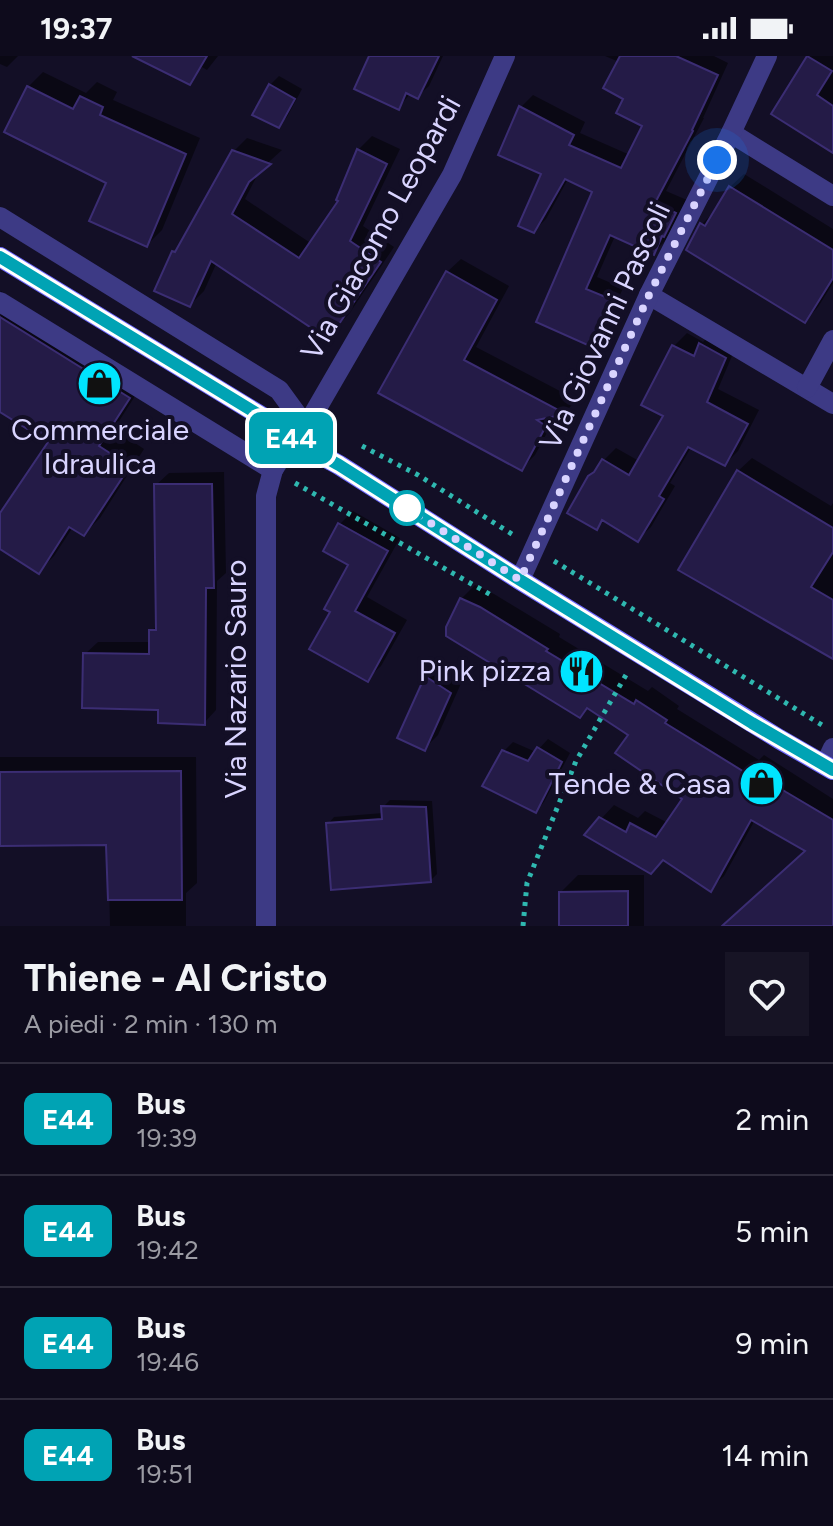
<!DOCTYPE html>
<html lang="it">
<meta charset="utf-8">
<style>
:root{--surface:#0e0b1c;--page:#171425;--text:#f1f3f6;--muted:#9b9ba3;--line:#2e2b3b}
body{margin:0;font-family:Figtree,sans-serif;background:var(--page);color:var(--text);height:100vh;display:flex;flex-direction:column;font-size:30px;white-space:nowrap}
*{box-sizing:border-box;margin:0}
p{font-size:26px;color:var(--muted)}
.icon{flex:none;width:44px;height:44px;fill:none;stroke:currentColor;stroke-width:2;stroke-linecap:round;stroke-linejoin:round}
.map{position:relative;height:870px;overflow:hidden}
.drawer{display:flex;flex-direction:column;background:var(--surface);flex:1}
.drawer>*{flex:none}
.badge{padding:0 16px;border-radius:12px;font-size:28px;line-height:52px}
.you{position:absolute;width:40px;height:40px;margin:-20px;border:6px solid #fff;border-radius:50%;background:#1a73e8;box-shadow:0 0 0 12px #1a73e833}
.map>.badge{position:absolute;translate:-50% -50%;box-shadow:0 0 0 4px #fff}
.round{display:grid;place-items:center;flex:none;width:84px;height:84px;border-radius:0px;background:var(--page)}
.headline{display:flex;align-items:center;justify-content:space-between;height:136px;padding:0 24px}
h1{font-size:38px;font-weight:700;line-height:60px}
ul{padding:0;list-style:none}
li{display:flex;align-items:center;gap:24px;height:112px;padding:0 24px;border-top:2px solid var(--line)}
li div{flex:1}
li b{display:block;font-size:30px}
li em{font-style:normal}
li .badge{min-width:88px;font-weight:700;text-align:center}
.status{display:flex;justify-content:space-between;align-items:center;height:56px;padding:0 40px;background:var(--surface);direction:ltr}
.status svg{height:22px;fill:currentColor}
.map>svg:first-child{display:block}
.shadow{fill:#0007}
.building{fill:#241b47;stroke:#3b2d73;stroke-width:2}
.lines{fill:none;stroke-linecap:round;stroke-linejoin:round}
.path{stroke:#2fb8b0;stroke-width:5;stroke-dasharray:4 6;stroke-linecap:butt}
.street{stroke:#3d3a85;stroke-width:20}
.secondary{stroke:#6f6bff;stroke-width:20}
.line-casing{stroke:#fff;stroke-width:18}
.line{stroke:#00a3b4;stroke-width:12}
.walk{stroke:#d9d4ff;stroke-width:8;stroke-dasharray:0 14.4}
.stop-dot{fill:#fff;stroke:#00a3b4;stroke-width:4}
.labels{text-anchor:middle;stroke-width:8;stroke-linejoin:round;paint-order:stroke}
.street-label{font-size:30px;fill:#d9d4ff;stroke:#130f26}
.poi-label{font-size:30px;fill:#d9d4ff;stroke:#130f26;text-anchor:end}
</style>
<div class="status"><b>19:37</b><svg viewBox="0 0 49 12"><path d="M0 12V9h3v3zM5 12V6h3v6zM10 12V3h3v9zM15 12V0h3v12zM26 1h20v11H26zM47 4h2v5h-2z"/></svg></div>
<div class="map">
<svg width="833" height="870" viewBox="0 0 833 870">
<rect width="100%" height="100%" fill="#130f26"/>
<g class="shadow">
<path d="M 0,0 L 18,0 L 7,11 L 0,8 Z"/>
<path d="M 137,0 L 218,0 L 207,14 L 202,11 L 190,26 Z"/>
<path d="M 371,0 L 443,0 L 429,30 L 418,40 L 411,37 L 398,52 Z"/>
<path d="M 605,0 L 714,0 L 728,7 L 703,62 L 704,62 L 666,135 L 687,144 L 665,185 L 653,197 L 615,180 L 597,221 L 623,232 L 604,277 L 592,289 L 538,265 L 594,135 L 568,123 L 546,163 L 534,175 L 544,117 L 521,51 L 533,39 L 585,66 L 580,77 L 630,99 L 645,69 L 626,42 L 619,6 Z"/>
<path d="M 810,0 L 833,0 L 833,95 L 774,57 Z"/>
<path d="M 43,16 L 86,37 L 97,26 L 117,36 L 113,44 L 200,82 L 162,174 L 147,189 L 109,126 L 28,31 Z"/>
<path d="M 279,20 L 302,33 L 287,61 L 278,70 L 270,29 Z"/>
<path d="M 372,80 L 400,93 L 363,170 L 394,191 L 349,258 L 335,272 L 327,266 L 319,274 L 217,206 L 204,235 L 190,249 L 174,196 L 181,189 L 233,96 L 247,82 L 282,94 L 260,114 L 245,143 L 312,188 L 341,144 L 358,94 Z"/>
<path d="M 744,118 L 833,173 L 833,227 L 818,251 L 805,265 L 701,169 L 715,155 L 730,131 Z"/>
<path d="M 461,203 L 509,230 L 476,291 L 577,344 L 565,356 L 557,358 L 535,399 L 522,412 L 381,336 L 447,216 Z"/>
<path d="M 1,235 L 144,326 L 114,373 L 144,393 L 100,462 L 84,478 L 73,471 L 54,500 L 38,516 L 0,491 L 0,460 L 51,385 L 0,353 Z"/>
<path d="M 713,275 L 737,288 L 718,333 L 759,354 L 738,395 L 725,408 L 692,390 L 670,427 L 675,430 L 651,471 L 638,483 L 605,464 L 597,472 L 604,404 L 616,392 L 639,405 L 666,360 L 674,290 L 687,277 L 703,286 Z"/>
<path d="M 752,402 L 831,450 L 833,447 L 833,601 L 738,415 Z"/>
<path d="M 224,416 L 226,517 L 217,525 L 216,654 L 204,667 L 160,652 L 85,598 L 98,586 L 151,586 L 151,575 L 158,569 L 156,429 L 169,417 Z"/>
<path d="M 353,455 L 400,482 L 367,541 L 407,564 L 381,610 L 367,623 L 332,555 L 351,509 L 340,468 Z"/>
<path d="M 475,529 L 494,538 L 560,578 L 559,581 L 648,635 L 652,631 L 679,650 L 677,653 L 759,704 L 764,699 L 833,743 L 833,870 L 744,870 L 807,794 L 755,764 L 724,820 L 710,833 L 601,763 L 614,749 L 638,762 L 645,755 L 668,767 L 684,743 L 631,678 L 589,651 L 580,660 L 461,543 Z"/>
<path d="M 439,608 L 463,623 L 438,679 L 425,692 L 426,621 Z"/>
<path d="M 548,683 L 570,697 L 544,746 L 536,755 L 504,695 L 513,686 L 536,696 Z"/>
<path d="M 0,701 L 196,701 L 197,827 L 186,837 L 186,870 L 110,870 L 108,787 L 0,788 Z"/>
<path d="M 390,744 L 432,745 L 437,818 L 430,825 L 328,768 L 334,761 L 383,757 L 383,751 Z"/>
<path d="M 578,819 L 644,819 L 644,870 L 561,870 L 561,836 Z"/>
</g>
<g class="building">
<path d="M 132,0 L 207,0 L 190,29 Z"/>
<path d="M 369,0 L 439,0 L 418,43 L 406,37 L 399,54 L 354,33 Z"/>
<path d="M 620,0 L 676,0 L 718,19 L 692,74 L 693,75 L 655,147 L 676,157 L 664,181 L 662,180 L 654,199 L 610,179 L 586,233 L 613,244 L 592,291 L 536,266 L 592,136 L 565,123 L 534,177 L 518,170 L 541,118 L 498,99 L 519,50 L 574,79 L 569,89 L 621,112 L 642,70 L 616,57 L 623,43 L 603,32 Z"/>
<path d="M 807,0 L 832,15 L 817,39 L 833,50 L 833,97 L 771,58 Z"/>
<path d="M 269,28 L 295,43 L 279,72 L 252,59 Z"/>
<path d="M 27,30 L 73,53 L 80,40 L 103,51 L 100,59 L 186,98 L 147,191 L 89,165 L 106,127 L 4,76 Z"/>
<path d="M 357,93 L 387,108 L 350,185 L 381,206 L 335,274 L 325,268 L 319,277 L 211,205 L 190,251 L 154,235 L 172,195 L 175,196 L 232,94 L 271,108 L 249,126 L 232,158 L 299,202 L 338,145 L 336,144 Z"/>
<path d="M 729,130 L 833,194 L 833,222 L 805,267 L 686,194 L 700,167 L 705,170 Z"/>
<path d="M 446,215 L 497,244 L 464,304 L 566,358 L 537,364 L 546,370 L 522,415 L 378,337 Z"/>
<path d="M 0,261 L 130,342 L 99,390 L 130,410 L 84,480 L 69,471 L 39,518 L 0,493 L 0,457 L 48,386 L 0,356 Z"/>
<path d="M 699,287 L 726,302 L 707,346 L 748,368 L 725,410 L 688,391 L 659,440 L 664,443 L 638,486 L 602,464 L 597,474 L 567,457 L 588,420 L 594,416 L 602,403 L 629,419 L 663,360 L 641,349 L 672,289 L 694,300 Z"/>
<path d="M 737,414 L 833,472 L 833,496 L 811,531 L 833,544 L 833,603 L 678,514 Z"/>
<path d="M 154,428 L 212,428 L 214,532 L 206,532 L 205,669 L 158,667 L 158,654 L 82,652 L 83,597 L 149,598 L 149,574 L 156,574 Z"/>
<path d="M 338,467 L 388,495 L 355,555 L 395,577 L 368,626 L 309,593 L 330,556 L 324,553 L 348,509 L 323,495 Z"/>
<path d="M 460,542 L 480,551 L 548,593 L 546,595 L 634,648 L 636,644 L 667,664 L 665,667 L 746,717 L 748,712 L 786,736 L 833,764 L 833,870 L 722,870 L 805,795 L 751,764 L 711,836 L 663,804 L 651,818 L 584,779 L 599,761 L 626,776 L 630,767 L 656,781 L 682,743 L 615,697 L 628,679 L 587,652 L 580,662 L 446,580 L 446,571 Z"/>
<path d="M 425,620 L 451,637 L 425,695 L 397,682 Z"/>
<path d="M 537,691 L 562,706 L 536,757 L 482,730 L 502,694 L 528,705 Z"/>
<path d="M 181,715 L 182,844 L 108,844 L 106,789 L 0,790 L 0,716 Z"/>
<path d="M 381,750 L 426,751 L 431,826 L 331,834 L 326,767 L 382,763 Z"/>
<path d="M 628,835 L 628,870 L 559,870 L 559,836 Z"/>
</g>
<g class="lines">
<g class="path">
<path d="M 362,390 L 418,419 L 515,480"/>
<path d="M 295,427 L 491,539"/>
<path d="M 554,505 L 822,669"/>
<path d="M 523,870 L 527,827 L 576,705 L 626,619"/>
</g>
<g class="street">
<path d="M 731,77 L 833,140"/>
<path d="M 0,161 L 279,334 L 330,404"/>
<path d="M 649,239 L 833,348"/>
<path d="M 0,246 L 273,414"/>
<path d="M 807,332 L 833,284"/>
<path d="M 306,371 L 452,119 L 505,0"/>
<path d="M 520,524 L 649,239 L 731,77 L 767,0"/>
<path d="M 825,709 L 833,692"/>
<path d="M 266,870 L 266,440 L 273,414 L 292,383"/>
</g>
<path class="secondary" d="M 0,201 L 266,363 L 292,383 L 339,409 L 520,524 L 779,683 L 833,714"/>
</g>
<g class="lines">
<defs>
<path id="line" d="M 0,201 L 266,363 L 292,383 L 339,409 L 520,524 L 752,667 L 833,714"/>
</defs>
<use href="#line" class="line-casing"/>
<use href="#line" class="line"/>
<path class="walk" d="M 407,452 L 520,524 L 649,239 L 717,104"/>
</g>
<defs>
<symbol id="shop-disc" viewBox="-11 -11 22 22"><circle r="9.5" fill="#00e5ff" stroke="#130f26"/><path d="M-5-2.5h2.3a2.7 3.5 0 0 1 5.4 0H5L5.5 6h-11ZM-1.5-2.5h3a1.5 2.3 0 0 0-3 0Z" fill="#111"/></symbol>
<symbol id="restaurant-disc" viewBox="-11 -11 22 22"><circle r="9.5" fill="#00e5ff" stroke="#130f26"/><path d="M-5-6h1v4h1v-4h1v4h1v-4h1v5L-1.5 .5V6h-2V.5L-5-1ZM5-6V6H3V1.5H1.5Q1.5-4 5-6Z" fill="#111"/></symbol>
</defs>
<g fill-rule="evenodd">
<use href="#shop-disc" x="74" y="302" width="51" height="51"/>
<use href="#restaurant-disc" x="556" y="590" width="51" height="51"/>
<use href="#shop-disc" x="736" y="702" width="51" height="51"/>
</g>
<circle class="stop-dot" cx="407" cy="452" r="16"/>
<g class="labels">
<g class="street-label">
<text transform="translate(381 172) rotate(-61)" y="10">Via Giacomo Leopardi</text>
<text transform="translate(605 270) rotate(-65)" y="10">Via Giovanni Pascoli</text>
<text transform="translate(236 623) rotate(-90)" y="10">Via Nazario Sauro</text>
</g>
<g class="poi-label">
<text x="100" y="384" text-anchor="middle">Commerciale<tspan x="100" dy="34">Idraulica</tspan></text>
<text x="551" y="625">Pink pizza</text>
<text x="731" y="738">Tende &amp; Casa</text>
</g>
</g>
</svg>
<div class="you" style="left:717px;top:104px"></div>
<b class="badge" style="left:291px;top:382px;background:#00a3b4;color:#fff">E44</b>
</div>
<section class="drawer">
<div class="headline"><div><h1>Thiene - Al Cristo</h1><p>A piedi · 2 min · 130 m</p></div><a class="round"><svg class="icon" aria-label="heart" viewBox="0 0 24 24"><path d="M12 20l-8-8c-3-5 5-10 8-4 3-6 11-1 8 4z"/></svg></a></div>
<ul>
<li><span class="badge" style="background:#00a3b4;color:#fff">E44</span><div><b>Bus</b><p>19:39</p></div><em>2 min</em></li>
<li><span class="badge" style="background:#00a3b4;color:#fff">E44</span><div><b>Bus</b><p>19:42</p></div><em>5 min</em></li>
<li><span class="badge" style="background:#00a3b4;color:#fff">E44</span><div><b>Bus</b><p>19:46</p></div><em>9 min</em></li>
<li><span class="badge" style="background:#00a3b4;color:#fff">E44</span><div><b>Bus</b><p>19:51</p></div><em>14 min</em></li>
</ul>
</section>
